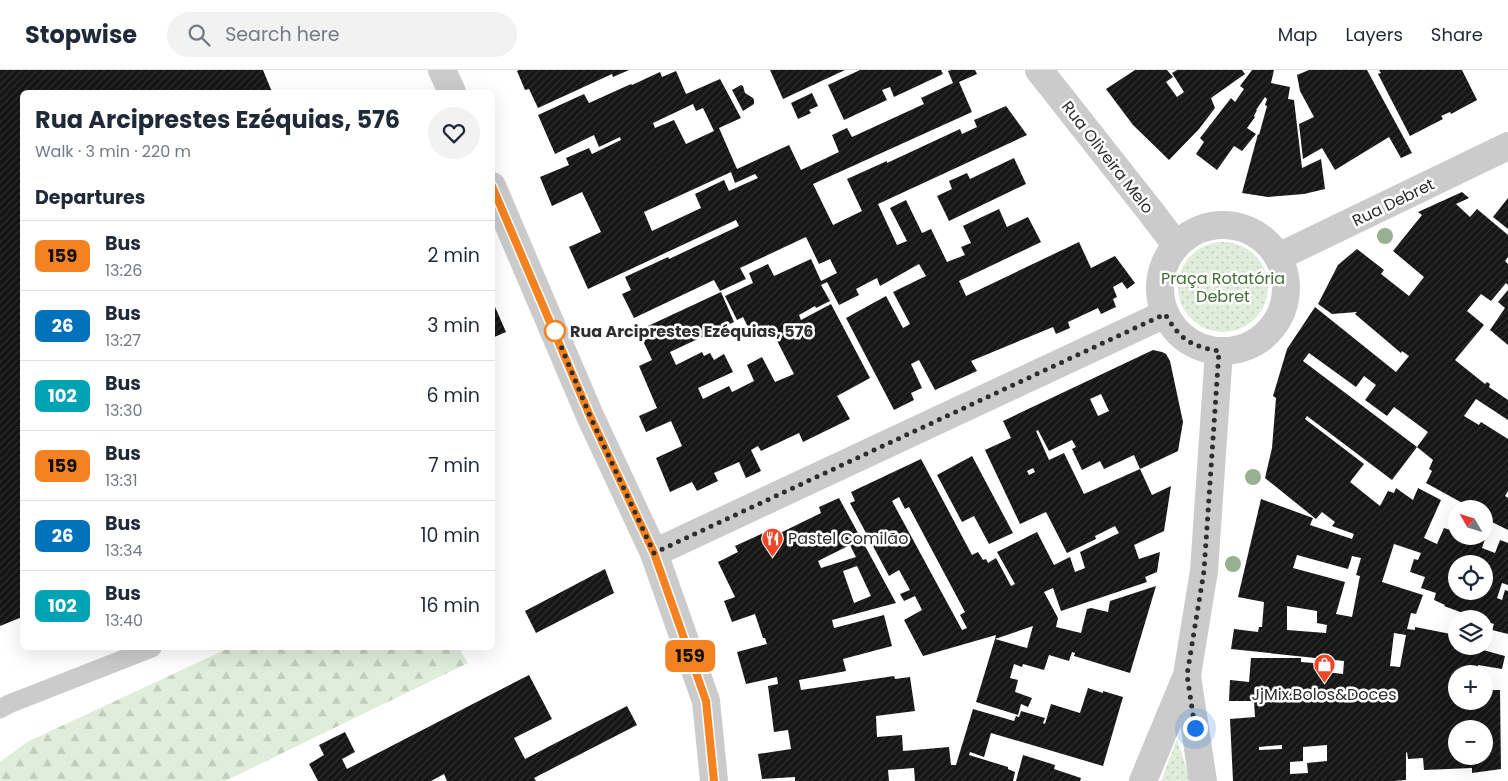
<!DOCTYPE html>
<meta charset="utf-8">
<style>
:root{--surface:#fff;--page:#f2f2f3;--text:#1f2937;--muted:#747a83;--line:#e0e1e3}
body{margin:0;font-family:Poppins,sans-serif;background:var(--page);color:var(--text);height:100vh;display:flex;flex-direction:column;font-size:19px;white-space:nowrap}
*{box-sizing:border-box;margin:0}
p{font-size:16px;color:var(--muted)}
.icon{flex:none;width:28px;height:28px;fill:none;stroke:currentColor;stroke-width:2;stroke-linecap:round;stroke-linejoin:round}
.map{position:relative;flex:1;overflow:hidden}
.sheet{position:absolute;left:20px;top:20px;width:475px;height:560px;display:flex;flex-direction:column;background:var(--surface);border-radius:8px;box-shadow:0 5px 20px #0002}
.sheet>*{flex:none}
.badge{padding:0 10px;border-radius:8px;font-size:18px;line-height:32px}
.needle{width:32px;rotate:309deg}
.controls{position:absolute;left:1448px;top:430px;display:grid;gap:10px}
.controls a{display:grid;place-items:center;width:45px;height:45px;border-radius:50%;background:var(--surface);box-shadow:0 5px 20px #0002;font-size:25px}
.you{position:absolute;width:25px;height:25px;margin:-12px;border:4px solid #fff;border-radius:50%;background:#1a73e8;box-shadow:0 0 0 8px #1a73e833}
.map>.badge{position:absolute;translate:-50% -50%;box-shadow:0 0 0 2px #fff}
h2{padding:0 15px;font-size:19px;line-height:45px}
.round{display:grid;place-items:center;flex:none;width:52px;height:52px;border-radius:26px;background:var(--page)}
.summary{display:flex;align-items:center;justify-content:space-between;height:85px;padding:0 15px}
h1{font-size:24px;font-weight:700;line-height:38px}
ul{padding:0;list-style:none}
li{display:flex;align-items:center;gap:15px;height:70px;padding:0 15px;border-top:1px solid var(--line)}
li div{flex:1}
li b{display:block;font-size:19px}
li em{font-style:normal}
li .badge{min-width:55px;font-weight:700;text-align:center}
header{display:flex;align-items:center;gap:30px;box-sizing:border-box;height:70px;padding:0 25px;background:var(--surface);border-bottom:1px solid var(--line)}
header strong{font-size:24px}
nav{display:flex;gap:28px;margin-inline-start:auto;font-size:18px}
.search{width:350px;height:45px;background:var(--page);display:flex;align-items:center;gap:12px;box-sizing:border-box;padding:0 18px;border-radius:28px;color:var(--muted);font-size:19px}
.map>svg:first-child{display:block}
.forest{fill:url(#forest-firs)}
.park{fill:url(#park-dots)}
.building{fill:url(#building-hatch);fill-rule:evenodd}
.lines{fill:none;stroke-linecap:round;stroke-linejoin:round}
.lane{stroke:#cbcbcb;stroke-width:19}
.street{stroke:#cbcbcb;stroke-width:28}
.tree{fill:#99af92}
.line-casing{stroke:#fff;stroke-width:11}
.line{stroke:#f58220;stroke-width:8}
.walk{stroke:#2e2e2e;stroke-width:5;stroke-dasharray:0 9}
.stop-dot{fill:#fff;stroke:#f58220;stroke-width:2.5}
.labels{text-anchor:middle;stroke-width:5;stroke-linejoin:round;paint-order:stroke}
.street-label{font-size:16px;fill:#2e2e2e;stroke:#fff}
.park-label{font-size:16px;fill:#456d39;stroke:#fff}
.stop-label{font-size:16px;font-weight:bold;fill:#2e2e2e;stroke:#fff;text-anchor:start}
.poi-label{font-size:16px;fill:#2e2e2e;stroke:#fff;text-anchor:start}
</style>
<header>
<strong>Stopwise</strong>
<div class="search"><svg class="icon" aria-label="search" viewBox="0 0 24 24"><circle cx="10" cy="10" r="6"/><path d="M15 15l6 6"/></svg>Search here</div>
<nav><a>Map</a><a>Layers</a><a>Share</a></nav>
</header>
<div class="map">
<svg width="1508" height="711" viewBox="0 0 1508 711">
<defs>
<pattern id="forest-firs" width="22" height="20" patternUnits="userSpaceOnUse" patternTransform="scale(1.25)"><rect width="22" height="20" fill="#e0eddb"/><path d="M5 1l3.5 6h-7zM16 11l3.5 6h-7z" fill="#c0ccbc"/></pattern>
<pattern id="park-dots" width="8" height="8" patternUnits="userSpaceOnUse" patternTransform="scale(1.25)"><rect width="8" height="8" fill="#e0eddb"/><path d="M2 2h.1M6 6h.1" fill="none" stroke="#c0ccbc" stroke-width="1.8" stroke-linecap="round"/></pattern>
<pattern id="building-hatch" width="6" height="6" patternUnits="userSpaceOnUse" patternTransform="scale(1.25)"><rect width="6" height="6" fill="#151515"/><path d="M-1 1l2-2M0 6l6-6M5 7l2-2" fill="none" stroke="#2f2f2f"/></pattern>
</defs>
<rect width="100%" height="100%" fill="#fff"/>
<path class="forest" d="M 229,578 L 459,578 L 468,593 L 225,711 L 0,711 L 0,692 L 27,672 Z"/>
<g class="park">
<circle cx="1223" cy="217" r="45"/>
<path d="M 1177,669 L 1191,711 L 1161,711 Z"/>
</g>
<g class="building">
<path d="M 0,0 L 263,0 L 272,22 L 22,22 L 22,547 L 0,556 Z"/>
<path d="M 519,0 L 629,0 L 613,7 L 612,4 L 538,38 L 529,19 L 525,20 L 517,1 Z"/>
<path d="M 770,0 L 845,0 L 783,29 Z"/>
<path d="M 860,0 L 941,0 L 943,4 L 894,27 L 890,17 L 882,20 L 887,30 L 844,50 L 828,15 Z"/>
<path d="M 951,0 L 975,0 L 977,4 L 959,12 L 972,42 L 813,114 L 833,155 L 862,141 L 847,109 L 887,91 L 887,93 L 960,59 L 962,64 L 977,57 L 974,50 L 1006,36 L 1027,65 L 878,134 L 897,175 L 907,171 L 890,138 L 906,130 L 922,163 L 931,159 L 947,192 L 965,185 L 961,177 L 971,173 L 963,156 L 999,139 L 1007,157 L 1028,147 L 1041,172 L 959,211 L 966,226 L 1079,172 L 1091,198 L 1115,186 L 1135,213 L 1127,219 L 1122,212 L 1113,217 L 1117,227 L 1113,229 L 1116,237 L 1101,244 L 1098,238 L 1068,252 L 1070,258 L 1056,264 L 1053,257 L 971,291 L 977,301 L 935,320 L 919,290 L 911,294 L 922,318 L 911,323 L 914,330 L 894,340 L 846,248 L 886,226 L 903,258 L 910,254 L 893,222 L 926,206 L 919,194 L 880,216 L 877,208 L 856,219 L 859,225 L 839,235 L 827,212 L 821,215 L 830,231 L 816,238 L 815,236 L 799,245 L 801,250 L 831,234 L 870,308 L 837,326 L 850,349 L 803,372 L 799,363 L 761,381 L 758,376 L 751,380 L 761,401 L 746,408 L 739,392 L 714,403 L 718,411 L 697,421 L 692,412 L 670,422 L 656,388 L 682,376 L 671,351 L 646,362 L 639,346 L 657,338 L 639,296 L 652,290 L 643,271 L 652,267 L 648,256 L 721,222 L 734,252 L 670,282 L 676,295 L 702,282 L 704,286 L 710,283 L 714,290 L 724,284 L 733,302 L 698,318 L 703,329 L 729,316 L 732,322 L 754,311 L 747,295 L 762,287 L 775,312 L 794,304 L 769,255 L 751,263 L 743,247 L 737,250 L 725,226 L 753,213 L 749,203 L 768,194 L 774,206 L 811,189 L 821,211 L 837,203 L 830,189 L 819,194 L 806,167 L 740,198 L 746,209 L 720,221 L 714,210 L 634,248 L 622,224 L 631,220 L 625,207 L 668,187 L 669,189 L 739,156 L 736,150 L 588,219 L 569,177 L 601,162 L 582,122 L 552,136 L 540,107 L 569,95 L 566,88 L 589,78 L 592,84 L 621,70 L 620,67 L 599,77 L 594,65 L 555,84 L 538,45 L 584,24 L 589,33 L 631,14 L 632,15 L 660,2 L 662,7 L 676,1 L 686,24 L 720,9 L 741,48 L 719,58 L 737,99 L 789,75 L 801,100 L 839,82 L 832,65 L 847,58 L 852,67 L 924,34 L 921,28 L 953,13 L 948,1 ZM 693,34 L 696,41 L 703,38 L 714,61 L 686,74 L 674,50 L 655,58 L 653,53 ZM 731,102 L 735,113 L 755,104 L 758,108 L 729,121 L 724,110 L 695,124 L 701,138 L 652,161 L 644,142 Z"/>
<path d="M 1135,0 L 1167,0 L 1173,7 L 1166,12 L 1177,27 L 1184,22 L 1172,3 L 1177,0 L 1242,0 L 1245,4 L 1211,28 L 1215,38 L 1199,59 L 1169,90 L 1133,55 L 1106,19 Z"/>
<path d="M 1252,0 L 1274,0 L 1271,13 L 1290,17 L 1288,29 L 1294,30 L 1302,98 L 1321,89 L 1325,119 L 1304,124 L 1268,127 L 1242,123 L 1258,64 L 1259,65 L 1267,36 L 1265,35 L 1267,29 L 1265,27 L 1256,40 L 1257,40 L 1254,46 L 1255,47 L 1247,58 L 1256,64 L 1242,81 L 1234,76 L 1217,100 L 1196,84 L 1204,72 L 1200,68 L 1231,28 L 1235,32 L 1244,19 L 1240,16 Z"/>
<path d="M 1309,0 L 1367,0 L 1412,83 L 1401,88 L 1389,67 L 1335,100 L 1322,78 L 1303,89 L 1299,54 L 1314,47 L 1300,21 L 1297,5 Z"/>
<path d="M 1379,0 L 1462,0 L 1477,30 L 1451,44 L 1450,42 L 1441,46 L 1443,49 L 1410,66 L 1378,4 L 1381,3 Z"/>
<path d="M 741,15 L 743,16 L 745,23 L 753,28 L 754,30 L 754,34 L 743,41 L 732,20 Z"/>
<path d="M 812,23 L 818,36 L 809,40 L 811,43 L 798,49 L 791,33 Z"/>
<path d="M 1014,88 L 1026,114 L 949,151 L 937,126 L 952,119 L 949,111 L 967,103 L 970,109 Z"/>
<path d="M 1462,122 L 1469,128 L 1456,134 L 1470,147 L 1477,139 L 1508,165 L 1508,187 L 1505,191 L 1508,194 L 1508,215 L 1506,213 L 1491,231 L 1481,224 L 1467,241 L 1484,255 L 1455,290 L 1485,314 L 1487,312 L 1490,314 L 1489,317 L 1508,330 L 1508,350 L 1476,329 L 1464,346 L 1479,355 L 1481,352 L 1508,369 L 1508,421 L 1505,426 L 1508,428 L 1508,460 L 1484,448 L 1484,439 L 1466,439 L 1464,438 L 1466,435 L 1426,413 L 1432,401 L 1429,399 L 1433,390 L 1417,377 L 1392,410 L 1307,346 L 1305,349 L 1364,394 L 1350,412 L 1380,436 L 1388,421 L 1394,423 L 1396,418 L 1413,430 L 1418,418 L 1441,430 L 1424,468 L 1437,474 L 1444,458 L 1456,462 L 1456,466 L 1486,466 L 1482,478 L 1495,483 L 1500,470 L 1508,473 L 1508,515 L 1502,513 L 1497,528 L 1502,530 L 1505,520 L 1508,521 L 1508,564 L 1492,560 L 1494,554 L 1484,551 L 1484,549 L 1479,549 L 1444,536 L 1445,535 L 1434,530 L 1436,523 L 1421,518 L 1425,507 L 1410,502 L 1414,489 L 1418,490 L 1421,483 L 1394,474 L 1382,512 L 1423,525 L 1416,544 L 1411,543 L 1407,559 L 1415,560 L 1415,557 L 1456,565 L 1456,576 L 1484,576 L 1483,580 L 1505,586 L 1502,599 L 1478,595 L 1477,604 L 1456,604 L 1456,631 L 1484,631 L 1484,620 L 1500,620 L 1501,699 L 1472,703 L 1472,698 L 1424,700 L 1423,688 L 1408,689 L 1407,682 L 1406,683 L 1406,710 L 1394,711 L 1233,711 L 1230,649 L 1255,647 L 1254,631 L 1229,631 L 1230,610 L 1249,612 L 1251,588 L 1301,588 L 1301,592 L 1327,594 L 1326,602 L 1343,604 L 1344,591 L 1231,579 L 1234,559 L 1258,562 L 1259,557 L 1262,557 L 1264,532 L 1238,527 L 1261,429 L 1313,448 L 1310,455 L 1352,469 L 1354,464 L 1332,456 L 1335,452 L 1322,442 L 1316,449 L 1265,408 L 1272,378 L 1276,328 L 1273,326 L 1287,279 L 1315,237 L 1396,302 L 1409,286 L 1402,281 L 1401,283 L 1355,244 L 1357,242 L 1332,244 L 1318,234 L 1338,195 L 1357,179 L 1384,200 L 1381,204 L 1409,226 L 1424,207 L 1393,181 L 1422,145 L 1418,142 ZM 1309,283 L 1356,317 L 1364,306 L 1376,315 L 1365,330 L 1387,346 L 1394,337 L 1428,362 L 1417,377 L 1303,291 ZM 1297,485 L 1348,499 L 1352,486 L 1361,488 L 1356,505 L 1360,506 L 1352,547 L 1336,544 L 1345,512 L 1293,498 ZM 1456,494 L 1484,494 L 1484,521 L 1456,521 ZM 1287,536 L 1317,541 L 1317,553 L 1327,555 L 1326,563 L 1287,560 ZM 1394,563 L 1406,565 L 1400,597 L 1390,596 ZM 1456,659 L 1484,659 L 1484,686 L 1456,686 ZM 1282,675 L 1282,679 L 1259,680 L 1259,677 ZM 1327,675 L 1327,691 L 1307,693 L 1308,703 L 1290,704 L 1290,692 L 1303,691 L 1303,677 Z"/>
<path d="M 1508,128 L 1508,159 L 1493,147 Z"/>
<path d="M 1508,220 L 1508,275 L 1490,260 L 1505,238 L 1498,232 Z"/>
<path d="M 492,230 L 506,262 L 492,268 Z"/>
<path d="M 1153,280 L 1162,282 L 1166,284 L 1170,291 L 1183,352 L 1178,381 L 1140,399 L 1134,385 L 1104,399 L 1100,391 L 1082,400 L 1072,379 L 1076,377 L 1072,370 L 1049,381 L 1038,360 L 1036,361 L 1049,390 L 1064,383 L 1084,424 L 1140,399 L 1152,425 L 1171,416 L 1164,461 L 1134,475 L 1139,489 L 1160,482 L 1157,502 L 1145,507 L 1147,512 L 1061,541 L 1053,518 L 1044,522 L 1058,548 L 1056,557 L 1081,563 L 1087,539 L 1091,538 L 1108,542 L 1110,531 L 1156,516 L 1130,603 L 1074,586 L 1075,583 L 1072,582 L 1069,591 L 1049,585 L 1044,600 L 1023,594 L 1022,597 L 1014,594 L 1010,608 L 1018,610 L 1015,622 L 1032,628 L 1028,637 L 1021,634 L 1018,645 L 976,632 L 995,569 L 1027,578 L 1033,556 L 995,569 L 996,565 L 923,586 L 904,550 L 922,540 L 915,526 L 904,531 L 900,524 L 910,520 L 899,500 L 889,506 L 850,433 L 855,431 L 851,422 L 921,389 L 972,485 L 978,482 L 983,490 L 986,489 L 988,493 L 996,488 L 1011,516 L 1015,514 L 997,482 L 1037,462 L 1054,495 L 1070,487 L 1075,502 L 1085,498 L 1080,482 L 1119,463 L 1115,456 L 1095,466 L 1096,469 L 1067,483 L 1046,442 L 1020,454 L 985,380 L 1011,368 L 1003,351 ZM 1101,324 L 1109,341 L 1098,346 L 1090,329 ZM 1033,398 L 1035,402 L 1029,405 L 1027,401 ZM 899,427 L 905,439 L 909,437 L 965,542 L 960,545 L 967,558 L 962,560 L 892,431 Z"/>
<path d="M 972,386 L 1013,463 L 989,474 L 974,446 L 962,452 L 937,405 Z"/>
<path d="M 839,428 L 896,533 L 832,550 L 834,558 L 884,545 L 892,576 L 843,589 L 846,601 L 799,610 L 801,620 L 894,606 L 895,609 L 910,607 L 915,641 L 876,646 L 877,667 L 902,665 L 903,681 L 949,677 L 951,695 L 956,695 L 973,639 L 1014,651 L 1016,646 L 1019,647 L 1021,641 L 1045,648 L 1043,653 L 1045,654 L 1051,634 L 1080,643 L 1088,618 L 1103,623 L 1103,621 L 1123,627 L 1103,696 L 991,663 L 984,687 L 970,682 L 969,685 L 1008,697 L 1008,699 L 1015,702 L 1013,711 L 915,711 L 914,698 L 888,700 L 889,711 L 795,711 L 795,707 L 762,709 L 758,684 L 791,679 L 788,660 L 774,662 L 768,616 L 778,614 L 777,607 L 746,614 L 737,582 L 767,574 L 765,568 L 763,568 L 755,544 L 732,552 L 724,531 L 735,527 L 718,492 L 738,482 L 735,476 L 770,460 L 774,466 L 821,443 L 819,437 ZM 850,475 L 856,487 L 821,498 L 818,491 ZM 857,496 L 871,526 L 854,533 L 843,501 Z"/>
<path d="M 605,499 L 614,523 L 536,563 L 525,541 Z"/>
<path d="M 529,605 L 552,649 L 514,668 L 525,689 L 627,636 L 637,655 L 534,708 L 536,711 L 447,711 L 444,704 L 431,711 L 318,711 L 309,694 L 324,685 L 319,675 L 345,662 L 355,682 L 342,689 L 347,699 Z"/>
<path d="M 1023,685 L 1055,695 L 1054,699 L 1081,708 L 1080,711 L 1016,711 Z"/>
</g>
<g class="lines">
<path class="lane" d="M 0,639 L 9,634 L 152,578"/>
<g class="street">
<path d="M 442,0 L 452,22"/>
<path d="M 1039,0 L 1151,142 L 1176,175"/>
<path d="M 492,116 L 590,346 L 654,483 L 706,631 L 714,711"/>
<circle cx="1223" cy="218" r="63"/>
<path d="M 1278,187 L 1508,76"/>
<path d="M 654,483 L 1165,244"/>
<path d="M 1187,606 L 1203,711"/>
<path d="M 1143,711 L 1187,605 L 1204,501 L 1219,281"/>
</g>
</g>
<g class="tree">
<circle cx="1385" cy="166" r="8"/>
<circle cx="1253" cy="407" r="8"/>
<circle cx="1233" cy="494" r="8"/>
</g>
<g class="lines">
<defs>
<path id="line" d="M 492,116 L 590,346 L 654,483 L 706,631 L 714,711"/>
</defs>
<use href="#line" class="line-casing"/>
<use href="#line" class="line"/>
<path class="walk" d="M 555,261 L 553,257 L 590,346 L 654,483 L 1165,244 C 1180,269 1190,276 1219,281 L 1204,501 L 1187,605 L 1195,658"/>
</g>
<defs>
<symbol id="restaurant-pin" viewBox="-11 -11 22 30"><path d="M0 17L-7.5 6A9.5 9.5 0 1 1 7.5 6Z" fill="#ef4627" stroke="#fff"/><path d="M-5-6h1v4h1v-4h1v4h1v-4h1v5L-1.5 .5V6h-2V.5L-5-1ZM5-6V6H3V1.5H1.5Q1.5-4 5-6Z" fill="#fff"/></symbol>
<symbol id="shop-pin" viewBox="-11 -11 22 30"><path d="M0 17L-7.5 6A9.5 9.5 0 1 1 7.5 6Z" fill="#ef4627" stroke="#fff"/><path d="M-5-2.5h2.3a2.7 3.5 0 0 1 5.4 0H5L5.5 6h-11ZM-1.5-2.5h3a1.5 2.3 0 0 0-3 0Z" fill="#fff"/></symbol>
</defs>
<g fill-rule="evenodd">
<use href="#restaurant-pin" x="760" y="456" width="25" height="34"/>
<use href="#shop-pin" x="1312" y="582" width="25" height="34"/>
</g>
<circle class="stop-dot" cx="555" cy="261" r="10"/>
<g class="labels">
<g class="street-label">
<text transform="translate(1108 87) rotate(52)" y="6">Rua Oliveira Melo</text>
<text transform="translate(1393 132) rotate(-26)" y="6">Rua Debret</text>
</g>
<g class="park-label">
<text x="1223" y="214">Praça Rotatória<tspan x="1223" dy="18">Debret</tspan></text>
</g>
<g class="stop-label">
<text x="570" y="267">Rua Arciprestes Ezéquias, 576</text>
</g>
<g class="poi-label">
<text x="788" y="474">Pastel Comilão</text>
<text x="1324" y="630" text-anchor="middle">JjMix.Bolos&amp;Doces</text>
</g>
</g>
</svg>
<div class="controls">
<a><svg class="needle" viewBox="-14 -14 28 28"><path d="M0-13l5 13h-10z" fill="#e53935"/><path d="M0 13l5-13h-10z" fill="#747a83"/></svg></a>
<a><svg class="icon" aria-label="locate" viewBox="0 0 24 24"><circle cx="12" cy="12" r="6"/><path d="M12 2v4M12 18v4M2 12h4M18 12h4"/></svg></a>
<a><svg class="icon" aria-label="layers" viewBox="0 0 24 24"><path d="M12 4l9 5-9 5-9-5zM3 14l9 5 9-5"/></svg></a>
<a>+</a>
<a>−</a>
</div>
<div class="you" style="left:1195px;top:658px"></div>
<b class="badge" style="left:690px;top:586px;background:#f58220;color:#111">159</b>
<section class="sheet">
<div class="summary"><div><h1>Rua Arciprestes Ezéquias, 576</h1><p>Walk · 3 min · 220 m</p></div><a class="round"><svg class="icon" aria-label="heart" viewBox="0 0 24 24"><path d="M12 20l-8-8c-3-5 5-10 8-4 3-6 11-1 8 4z"/></svg></a></div>
<h2>Departures</h2>
<ul>
<li><span class="badge" style="background:#f58220;color:#111">159</span><div><b>Bus</b><p>13:26</p></div><em>2 min</em></li>
<li><span class="badge" style="background:#0072bc;color:#fff">26</span><div><b>Bus</b><p>13:27</p></div><em>3 min</em></li>
<li><span class="badge" style="background:#00a3b4;color:#fff">102</span><div><b>Bus</b><p>13:30</p></div><em>6 min</em></li>
<li><span class="badge" style="background:#f58220;color:#111">159</span><div><b>Bus</b><p>13:31</p></div><em>7 min</em></li>
<li><span class="badge" style="background:#0072bc;color:#fff">26</span><div><b>Bus</b><p>13:34</p></div><em>10 min</em></li>
<li><span class="badge" style="background:#00a3b4;color:#fff">102</span><div><b>Bus</b><p>13:40</p></div><em>16 min</em></li>
</ul>
</section>
</div>
